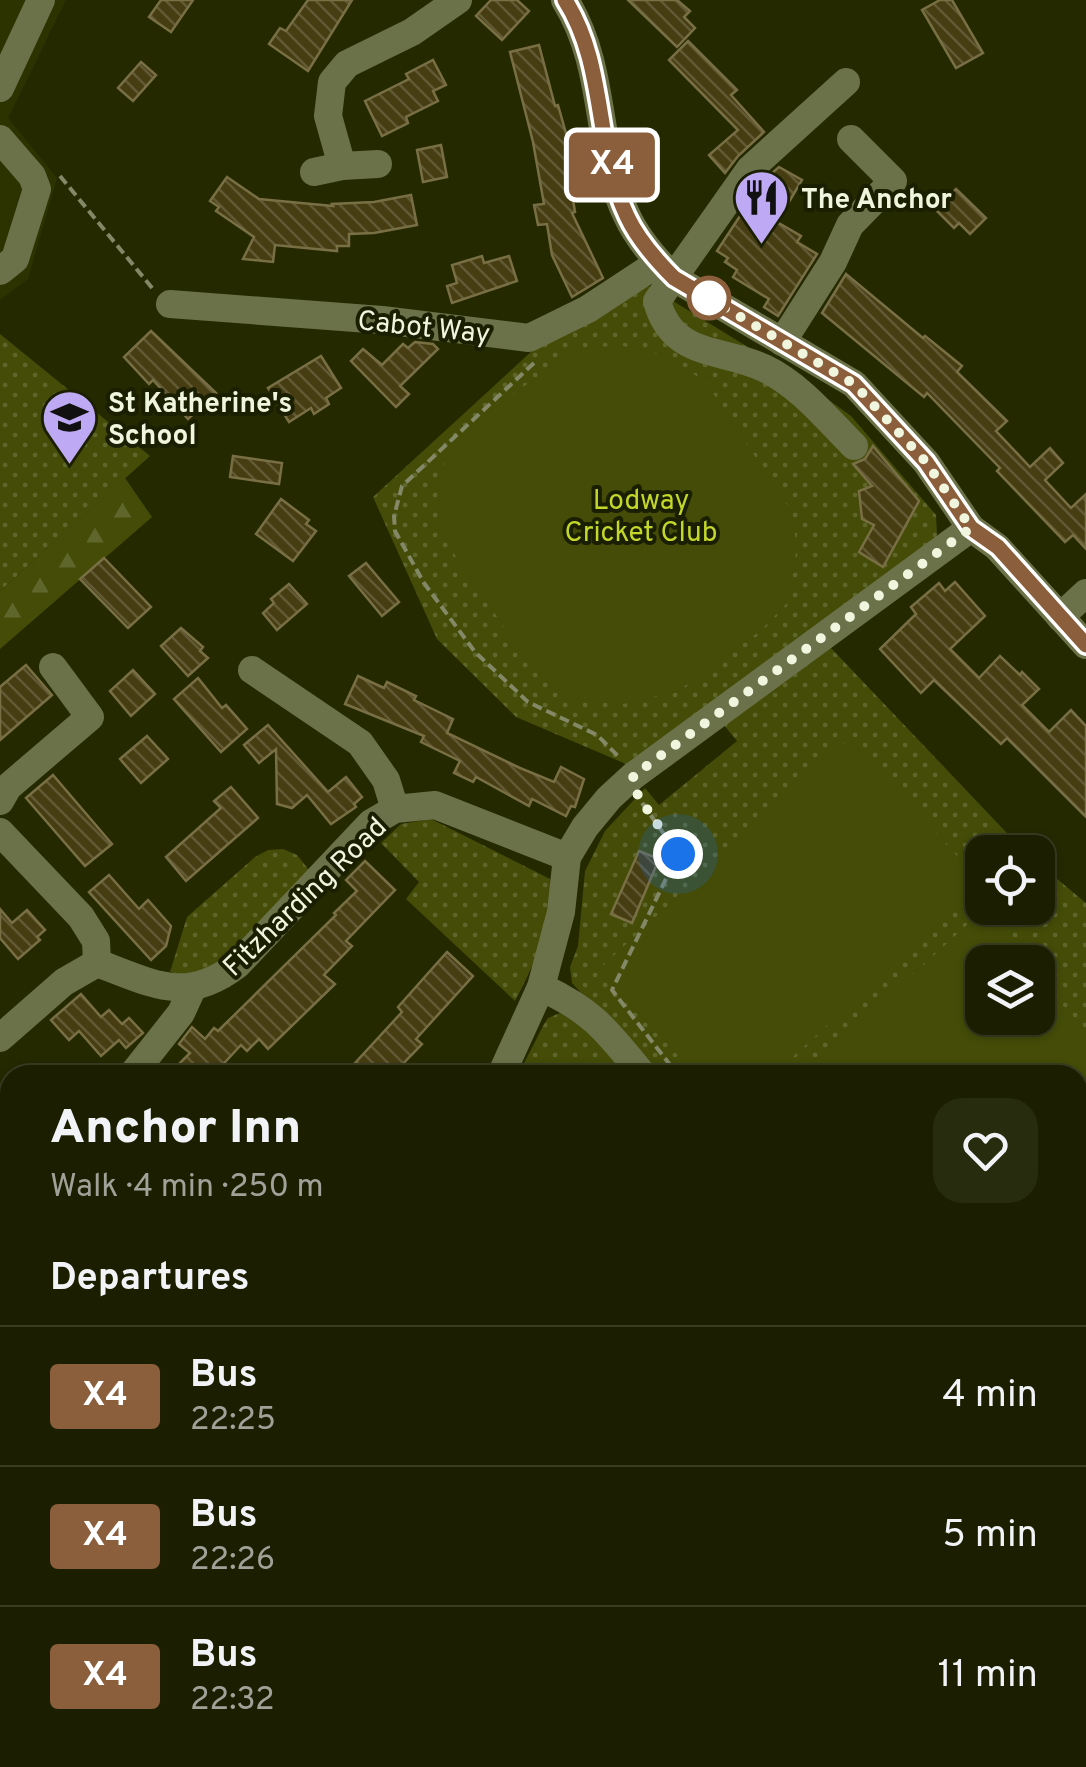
<!DOCTYPE html>
<meta charset="utf-8">
<style>
:root{--surface:#1b1f00;--page:#282c0f;--text:#f1f3f6;--muted:#a0a299;--line:#393d22}
body{margin:0;font-family:Overpass,sans-serif;background:var(--page);color:var(--text);height:100vh;display:flex;flex-direction:column;font-size:38px;white-space:nowrap}
*{box-sizing:border-box;margin:0}
p{font-size:32px;color:var(--muted)}
.icon{flex:none;width:55px;height:55px;fill:none;stroke:currentColor;stroke-width:2;stroke-linecap:round;stroke-linejoin:round}
.map{position:relative;flex:1;overflow:hidden}
.side{position:absolute;left:0px;top:1065px;width:1088px;height:702px;display:flex;flex-direction:column;background:var(--surface);border-radius:30px 30px 0 0;box-shadow:0 2px 8px #0004,0 0 0 2px var(--line)}
.side>*{flex:none}
.badge{padding:0 20px;border-radius:8px;font-size:35px;line-height:65px}
.tools{position:absolute;left:965px;top:835px;display:grid;gap:20px}
.tools a{display:grid;place-items:center;width:90px;height:90px;border-radius:20px;background:var(--surface);box-shadow:0 2px 8px #0004,0 0 0 2px var(--line);font-size:50px}
.you{position:absolute;width:50px;height:50px;margin:-25px;border:8px solid #fff;border-radius:50%;background:#1a73e8;box-shadow:0 0 0 15px #1a73e833}
.map>.badge{position:absolute;translate:-50% -50%;box-shadow:0 0 0 5px #fff}
h2{padding:0 50px;font-size:38px;line-height:90px}
.round{display:grid;place-items:center;flex:none;width:105px;height:105px;border-radius:30px;background:var(--page)}
.overview{display:flex;align-items:center;justify-content:space-between;height:170px;padding:0 50px}
h1{font-size:48px;font-weight:800;line-height:75px}
ul{padding:0;list-style:none}
li{display:flex;align-items:center;gap:30px;height:140px;padding:0 50px;border-top:2px solid var(--line)}
li div{flex:1}
li b{display:block;font-size:38px}
li em{font-style:normal}
li .badge{min-width:110px;font-weight:700;text-align:center}
.map>svg:first-child{display:block}
.built{fill:#2d3300}
.grass{fill:url(#grass-dots);fill-rule:evenodd}
.forest{fill:url(#forest-firs)}
.garden{fill:#444c08}
.building{fill:url(#building-back-hatch);stroke:#796f45;stroke-width:2.5}
.lines{fill:none;stroke-linecap:round;stroke-linejoin:round}
.path{stroke:#838867;stroke-width:4;stroke-dasharray:10 5;stroke-linecap:butt}
.minor{stroke:#6b7249;stroke-width:28}
.line-casing{stroke:#fff;stroke-width:22}
.line{stroke:#8b5e3c;stroke-width:15}
.walk{stroke:#f0f5de;stroke-width:10;stroke-dasharray:0 18}
.stop-dot{fill:#fff;stroke:#8b5e3c;stroke-width:5}
.labels{text-anchor:middle;stroke-width:8;stroke-linejoin:round;paint-order:stroke}
.poi-label{font-size:28px;font-weight:bold;fill:#f0f5de;stroke:#1b1f02;text-anchor:start}
.street-label{font-size:28px;fill:#f0f5de;stroke:#1b1f02}
.park-label{font-size:28px;fill:#c3d82b;stroke:#1b1f02}
</style>
<div class="map">
<svg width="1086" height="1767" viewBox="0 0 1086 1767">
<defs>
<pattern id="grass-dots" width="8" height="8" patternUnits="userSpaceOnUse" patternTransform="scale(2.5)"><rect width="8" height="8" fill="#444c08"/><path d="M2 2h.1M6 6h.1" fill="none" stroke="#5f662c" stroke-width="1.8" stroke-linecap="round"/></pattern>
<pattern id="forest-firs" width="22" height="20" patternUnits="userSpaceOnUse" patternTransform="scale(2.5)"><rect width="22" height="20" fill="#444c08"/><path d="M5 1l3.5 6h-7zM16 11l3.5 6h-7z" fill="#5f662c"/></pattern>
<pattern id="building-back-hatch" width="6" height="6" patternUnits="userSpaceOnUse" patternTransform="scale(2.5)"><rect width="6" height="6" fill="#473d13"/><path d="M-1 5l2 2M0 0l6 6M5-1l2 2" fill="none" stroke="#625a35"/></pattern>
</defs>
<rect width="100%" height="100%" fill="#242900"/>
<g class="built">
<path d="M 0,0 L 66,0 L 8,118 L 57,178 L 28,279 L 0,300 Z"/>
<path d="M 10,1519 L 10,1758 L 645,1758 L 650,1767 L 0,1767 L 0,1528 Z"/>
</g>
<g class="grass">
<path d="M 647,285 L 800,379 L 851,416 L 936,515 L 937,535 L 926,550 L 626,764 L 516,717 L 437,639 L 373,497 L 533,350 Z"/>
<path d="M 0,334 L 150,456 L 0,591 Z"/>
<path d="M 830,647 L 1025,852 L 982,852 L 982,908 L 1038,908 L 1038,863 L 1086,903 L 1086,1167 L 1078,1173 L 1078,1075 L 656,1075 L 572,983 L 570,967 L 578,946 L 585,871 L 605,831 L 645,788 L 659,805 L 737,741 L 723,724 ZM 982,962 L 1038,962 L 1038,1018 L 982,1018 Z"/>
<path d="M 431,819 L 550,879 C 553,922 535,964 515,1001 L 406,899 L 419,882 L 381,843 L 401,824 Z"/>
<path d="M 283,849 L 297,855 L 309,870 L 218,965 L 186,976 L 170,972 L 187,917 L 255,857 L 268,850 Z"/>
<path d="M 560,1013 L 590,1031 L 627,1075 L 518,1075 L 543,1026 L 548,1018 Z"/>
<path d="M 1086,1189 L 1086,1767 L 1005,1767 L 1000,1758 L 1078,1758 L 1078,1196 Z"/>
<path d="M 10,1230 L 10,1423 L 0,1420 L 0,1231 Z"/>
</g>
<path class="forest" d="M 125,478 L 152,517 L 0,649 L 0,591 Z"/>
<g class="garden">
<path d="M 619,345 L 671,357 L 707,384 L 791,511 L 797,547 L 787,603 L 760,631 L 678,691 L 619,705 L 570,697 L 537,673 L 458,562 L 439,519 L 440,473 L 456,435 L 575,350 Z"/>
<path d="M 849,739 L 982,883 L 773,1075 L 696,1075 L 599,969 Z"/>
<path d="M 979,914 L 1023,962 L 982,962 L 982,1018 L 1038,1018 L 1038,978 L 1086,1031 L 1086,1072 L 1078,1080 L 1078,1075 L 803,1075 Z"/>
</g>
<g class="building">
<path d="M 161,0 L 193,0 L 171,32 L 149,17 Z"/>
<path d="M 308,0 L 352,0 L 308,71 L 269,44 L 280,28 L 286,31 Z"/>
<path d="M 491,0 L 517,0 L 529,11 L 502,40 L 476,16 Z"/>
<path d="M 628,0 L 677,0 L 690,11 L 684,17 L 695,28 L 677,47 Z"/>
<path d="M 940,0 L 952,0 L 983,53 L 956,68 L 922,10 Z"/>
<path d="M 688,41 L 737,90 L 731,95 L 764,132 L 738,156 L 725,173 L 709,155 L 738,130 L 669,60 Z"/>
<path d="M 539,45 L 555,106 L 558,105 L 567,137 L 570,158 L 566,158 L 575,212 L 572,213 L 603,278 L 572,297 L 552,255 L 547,224 L 538,225 L 534,205 L 544,204 L 533,142 L 510,52 Z"/>
<path d="M 433,60 L 446,85 L 433,91 L 438,101 L 406,117 L 408,123 L 382,136 L 365,101 L 409,79 L 406,74 Z"/>
<path d="M 141,62 L 156,75 L 133,101 L 118,88 Z"/>
<path d="M 441,145 L 447,177 L 423,182 L 417,150 Z"/>
<path d="M 779,167 L 802,180 L 777,222 L 801,236 L 797,242 L 817,254 L 778,316 L 764,307 L 769,299 L 733,277 L 737,270 L 725,262 L 728,258 L 717,251 L 763,181 Z"/>
<path d="M 227,177 L 259,199 L 333,206 L 332,204 L 374,202 L 411,195 L 417,225 L 374,233 L 349,234 L 349,246 L 337,246 L 337,251 L 275,245 L 273,262 L 243,259 L 254,237 L 216,211 L 219,207 L 210,201 Z"/>
<path d="M 956,189 L 986,218 L 970,234 L 959,223 L 954,228 L 935,209 Z"/>
<path d="M 482,256 L 484,263 L 509,256 L 517,281 L 452,303 L 447,286 L 457,283 L 452,265 Z"/>
<path d="M 846,274 L 923,338 L 925,336 L 962,366 L 957,372 L 1007,421 L 996,431 L 1030,467 L 1050,448 L 1063,463 L 1045,480 L 1071,508 L 1086,494 L 1086,549 L 1073,535 L 1065,542 L 997,471 L 1000,468 L 927,393 L 924,397 L 822,313 Z"/>
<path d="M 151,331 L 216,393 L 188,419 L 153,380 L 149,384 L 124,357 Z"/>
<path d="M 415,342 L 433,344 L 438,349 L 400,386 L 409,394 L 396,407 L 351,361 L 363,349 L 382,365 L 403,344 L 408,348 Z"/>
<path d="M 321,356 L 341,388 L 326,398 L 329,404 L 314,414 L 311,408 L 289,422 L 268,388 Z"/>
<path d="M 873,446 L 919,501 L 883,567 L 859,552 L 874,525 L 862,519 L 859,491 L 872,486 L 853,464 L 865,459 Z"/>
<path d="M 233,456 L 282,463 L 279,484 L 230,477 Z"/>
<path d="M 281,499 L 309,520 L 306,524 L 316,531 L 293,561 L 256,534 Z"/>
<path d="M 104,558 L 151,607 L 128,628 L 80,579 Z"/>
<path d="M 366,563 L 399,602 L 382,616 L 349,576 Z"/>
<path d="M 955,582 L 985,616 L 950,649 L 979,678 L 1000,656 L 1020,675 L 1022,672 L 1039,689 L 1022,705 L 1049,732 L 1071,710 L 1086,726 L 1086,817 L 1007,738 L 1001,744 L 934,680 L 921,693 L 880,649 L 916,614 L 911,607 L 939,583 L 945,591 Z"/>
<path d="M 289,584 L 307,604 L 277,630 L 263,613 L 274,603 L 271,599 Z"/>
<path d="M 181,628 L 203,647 L 200,651 L 208,658 L 188,676 L 161,646 Z"/>
<path d="M 26,665 L 52,695 L 0,740 L 0,687 Z"/>
<path d="M 133,670 L 155,694 L 131,716 L 110,691 Z"/>
<path d="M 358,676 L 384,688 L 387,682 L 416,696 L 414,700 L 453,719 L 447,733 L 520,768 L 554,782 L 561,767 L 584,779 L 575,807 L 571,806 L 566,816 L 532,799 L 529,806 L 476,777 L 473,782 L 454,773 L 460,761 L 421,742 L 424,736 L 345,704 Z"/>
<path d="M 198,678 L 222,708 L 226,705 L 247,729 L 221,752 L 174,699 Z"/>
<path d="M 268,725 L 328,792 L 346,777 L 362,797 L 354,804 L 356,807 L 331,824 L 307,795 L 292,808 L 277,804 L 276,749 L 259,763 L 244,745 Z"/>
<path d="M 147,736 L 168,759 L 141,783 L 120,759 Z"/>
<path d="M 53,775 L 112,844 L 85,866 L 26,798 Z"/>
<path d="M 231,787 L 258,818 L 186,881 L 166,857 L 221,808 L 214,801 Z"/>
<path d="M 639,851 L 659,859 L 632,923 L 611,914 Z"/>
<path d="M 365,861 L 395,890 L 346,941 L 352,946 L 324,975 L 335,984 L 268,1049 L 259,1039 L 247,1051 L 241,1045 L 213,1075 L 204,1067 L 196,1075 L 168,1075 L 190,1053 L 179,1044 L 192,1027 L 205,1039 L 214,1028 L 218,1031 L 336,915 L 334,913 L 357,891 L 346,880 Z"/>
<path d="M 109,875 L 139,909 L 148,900 L 171,926 L 166,946 L 151,960 L 89,892 Z"/>
<path d="M 0,909 L 12,923 L 27,910 L 45,930 L 37,937 L 40,940 L 18,959 L 0,938 Z"/>
<path d="M 447,952 L 473,976 L 416,1039 L 422,1044 L 392,1075 L 344,1075 L 402,1012 L 398,1007 Z"/>
<path d="M 81,994 L 101,1017 L 109,1010 L 122,1024 L 129,1018 L 143,1033 L 126,1048 L 119,1040 L 101,1056 L 79,1031 L 69,1040 L 51,1020 Z"/>
</g>
<g class="lines">
<g class="path">
<path d="M 60,176 L 153,289"/>
<path d="M 534,363 L 402,486 L 394,516 L 395,531 L 424,583 L 475,652 L 528,702 L 597,735 L 618,756"/>
<path d="M 642,803 L 678,854 L 612,990 L 678,1075"/>
<path d="M 0,1284 L 10,1296"/>
<path d="M 1078,1295 L 1086,1294"/>
<path d="M 1078,1527 L 1086,1531"/>
<path d="M 273,1758 L 280,1767"/>
<path d="M 1035,1758 L 1039,1767"/>
</g>
<g class="minor">
<path d="M 565,0 C 608,69 594,148 627,216 C 638,240 656,260 674,278 L 854,384 L 926,462 L 971,528 L 997,547 L 1086,645"/>
<path d="M 846,82 L 750,169 L 657,301 C 672,358 721,348 764,368 C 800,385 827,419 854,446"/>
<path d="M 0,88 L 41,0"/>
<path d="M 0,139 L 32,176 L 37,189 L 15,259 L 0,271"/>
<path d="M 342,166 L 328,116 L 332,82 L 347,64 L 412,32 L 458,0"/>
<path d="M 314,172 L 342,166 L 378,164"/>
<path d="M 170,304 L 382,320 L 529,338 L 588,309 L 658,263"/>
<path d="M 782,342 L 833,262 L 850,225 L 893,181 L 851,139"/>
<path d="M 1060,617 L 1086,593"/>
<path d="M 252,670 L 360,743 L 386,780 L 395,809"/>
<path d="M 0,801 L 8,787 L 90,717 L 53,667"/>
<path d="M 0,832 L 81,917 L 96,941 L 97,963"/>
<path d="M 541,987 C 594,1012 606,1030 643,1075"/>
<path d="M 0,1038 L 64,982 L 97,963 C 152,983 185,1005 237,965 L 371,823 L 395,809 L 435,805 L 567,857"/>
<path d="M 132,1075 L 181,1013 L 192,989"/>
<path d="M 501,1075 L 541,987 L 561,912 L 567,857 L 585,827 L 609,798 L 633,776 L 971,528"/>
<path d="M 0,1435 L 10,1439"/>
<path d="M 0,1515 L 10,1505"/>
<path d="M 0,1532 L 10,1543"/>
<path d="M 346,1758 L 354,1767"/>
<path d="M 408,1758 L 415,1767"/>
<path d="M 550,1758 L 558,1767"/>
<path d="M 650,1758 L 661,1767"/>
<path d="M 944,1758 L 944,1767"/>
<path d="M 444,1767 L 458,1758"/>
</g>
</g>
<g class="lines">
<defs>
<path id="line" d="M 565,0 C 607,66 594,147 627,216 C 638,240 656,260 674,278 L 854,384 L 926,462 L 971,528 L 998,547 L 1086,645"/>
</defs>
<use href="#line" class="line-casing"/>
<use href="#line" class="line"/>
<path class="walk" d="M 678,854 L 638,796 L 633,776 L 971,528 L 926,462 L 854,384 L 700,293 L 709,298"/>
</g>
<defs>
<symbol id="restaurant-pin" viewBox="-11 -11 22 30"><path d="M0 17L-7.5 6A9.5 9.5 0 1 1 7.5 6Z" fill="#bea9f4" stroke="#1b1f02"/><path d="M-5-6h1v4h1v-4h1v4h1v-4h1v5L-1.5 .5V6h-2V.5L-5-1ZM5-6V6H3V1.5H1.5Q1.5-4 5-6Z" fill="#111"/></symbol>
<symbol id="school-pin" viewBox="-11 -11 22 30"><path d="M0 17L-7.5 6A9.5 9.5 0 1 1 7.5 6Z" fill="#bea9f4" stroke="#1b1f02"/><path d="M0-5L7-2L0 1L-7-2ZM-4 1L0 2.5L4 1V4Q0 6-4 4Z" fill="#111"/></symbol>
</defs>
<g fill-rule="evenodd">
<use href="#restaurant-pin" x="730" y="166" width="63" height="86"/>
<use href="#school-pin" x="38" y="386" width="63" height="86"/>
</g>
<circle class="stop-dot" cx="709" cy="298" r="20"/>
<g class="labels">
<g class="poi-label">
<text x="801" y="208">The Anchor</text>
<text x="108" y="412">St Katherine's<tspan x="108" dy="32">School</tspan></text>
</g>
<g class="street-label">
<text transform="translate(424 326) rotate(6)" y="10">Cabot Way</text>
<text transform="translate(304 896) rotate(-44)" y="10">Fitzharding Road</text>
</g>
<g class="park-label">
<text x="641" y="509">Lodway<tspan x="641" dy="32">Cricket Club</tspan></text>
</g>
</g>
</svg>
<div class="tools">
<a><svg class="icon" aria-label="locate" viewBox="0 0 24 24"><circle cx="12" cy="12" r="6"/><path d="M12 2v4M12 18v4M2 12h4M18 12h4"/></svg></a>
<a><svg class="icon" aria-label="layers" viewBox="0 0 24 24"><path d="M12 4l9 5-9 5-9-5zM3 14l9 5 9-5"/></svg></a>
</div>
<div class="you" style="left:678px;top:854px"></div>
<b class="badge" style="left:612px;top:165px;background:#8b5e3c;color:#fff">X4</b>
<section class="side">
<div class="overview"><div><h1>Anchor Inn</h1><p>Walk · 4 min · 250 m</p></div><a class="round"><svg class="icon" aria-label="heart" viewBox="0 0 24 24"><path d="M12 20l-8-8c-3-5 5-10 8-4 3-6 11-1 8 4z"/></svg></a></div>
<h2>Departures</h2>
<ul>
<li><span class="badge" style="background:#8b5e3c;color:#fff">X4</span><div><b>Bus</b><p>22:25</p></div><em>4 min</em></li>
<li><span class="badge" style="background:#8b5e3c;color:#fff">X4</span><div><b>Bus</b><p>22:26</p></div><em>5 min</em></li>
<li><span class="badge" style="background:#8b5e3c;color:#fff">X4</span><div><b>Bus</b><p>22:32</p></div><em>11 min</em></li>
</ul>
</section>
</div>
